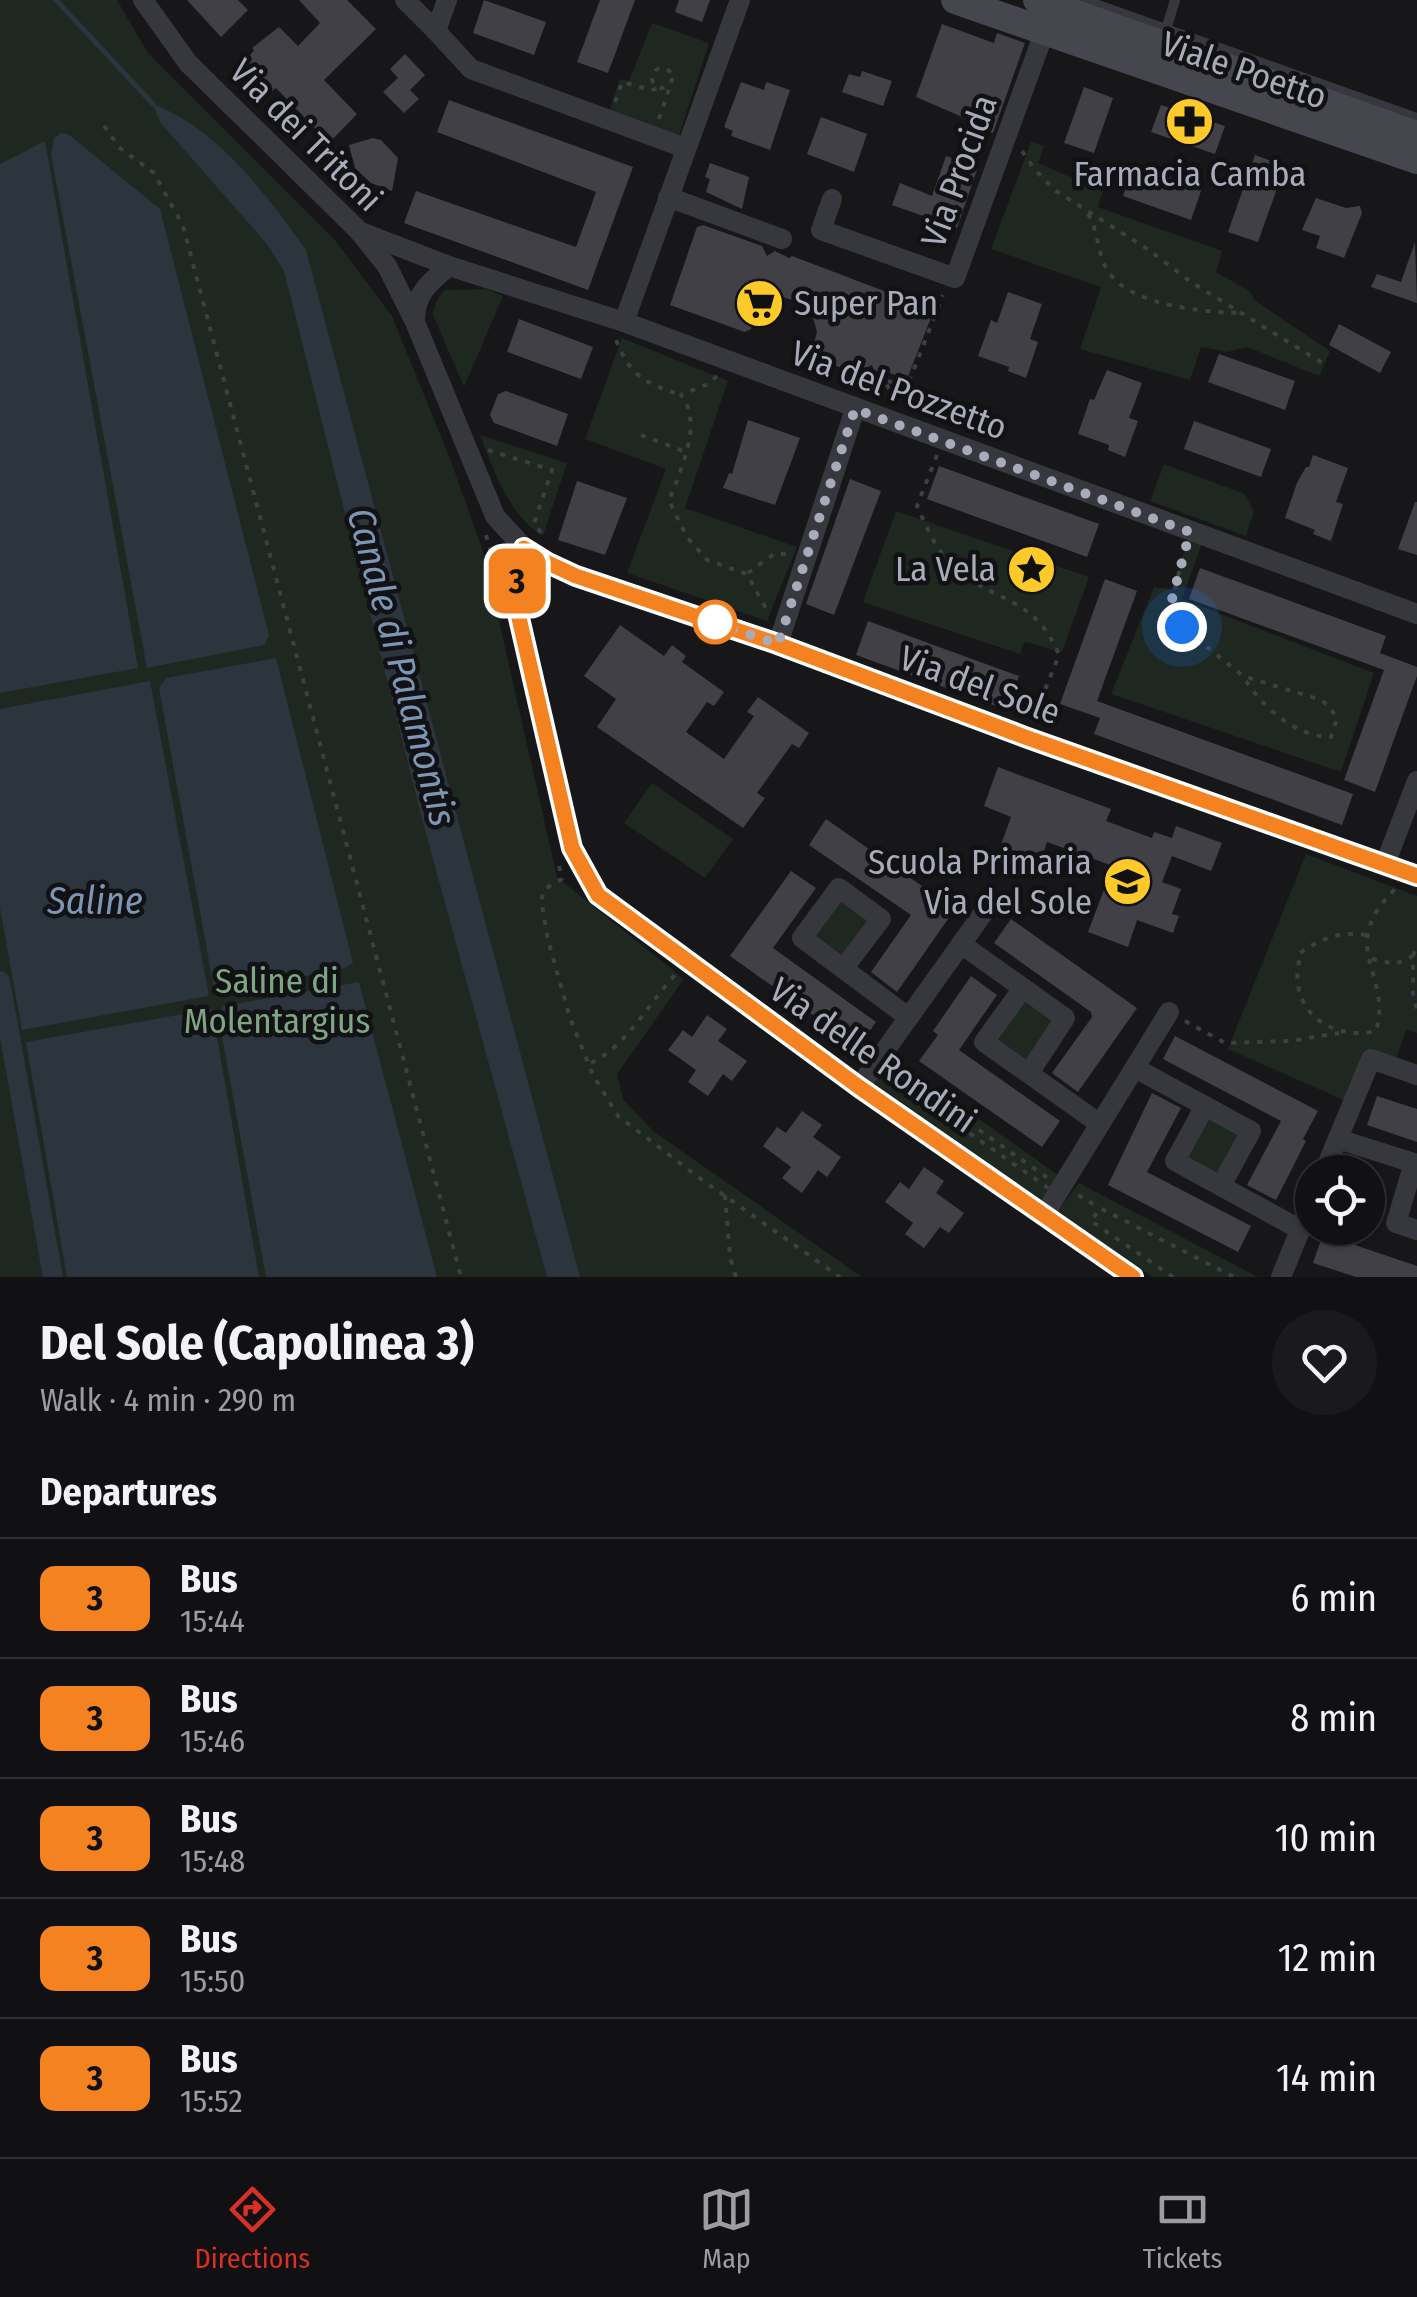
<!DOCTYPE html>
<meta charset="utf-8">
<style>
:root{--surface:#111013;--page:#1a191c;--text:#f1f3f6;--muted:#9c9da0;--line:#303033;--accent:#d93025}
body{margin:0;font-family:"Fira Sans Condensed",sans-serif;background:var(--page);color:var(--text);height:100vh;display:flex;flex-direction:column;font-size:38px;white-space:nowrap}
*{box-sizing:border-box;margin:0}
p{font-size:32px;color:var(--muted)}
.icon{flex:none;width:55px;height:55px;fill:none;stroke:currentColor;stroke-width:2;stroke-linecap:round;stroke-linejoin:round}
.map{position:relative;height:1277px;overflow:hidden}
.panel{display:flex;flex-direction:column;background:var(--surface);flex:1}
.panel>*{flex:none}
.badge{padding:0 20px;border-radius:15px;font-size:35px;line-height:65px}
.controls{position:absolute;left:1295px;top:1155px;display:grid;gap:20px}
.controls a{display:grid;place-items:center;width:90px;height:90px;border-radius:50%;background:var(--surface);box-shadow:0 2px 8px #0004,0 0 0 2px var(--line);font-size:50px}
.you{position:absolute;width:50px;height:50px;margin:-25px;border:8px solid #fff;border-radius:50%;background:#1a73e8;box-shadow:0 0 0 15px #1a73e833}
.map>.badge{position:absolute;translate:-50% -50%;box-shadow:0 0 0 5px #fff}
h2{padding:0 40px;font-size:38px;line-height:90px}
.round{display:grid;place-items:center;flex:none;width:105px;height:105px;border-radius:52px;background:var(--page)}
.summary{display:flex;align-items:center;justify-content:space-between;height:170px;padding:0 40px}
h1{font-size:48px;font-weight:700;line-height:75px}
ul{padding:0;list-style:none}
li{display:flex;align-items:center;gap:30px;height:120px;padding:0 40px;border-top:2px solid var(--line)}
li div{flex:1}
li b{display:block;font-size:38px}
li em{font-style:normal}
li .badge{min-width:110px;font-weight:700;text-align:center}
.dock{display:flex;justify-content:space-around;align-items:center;height:140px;border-top:2px solid var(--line);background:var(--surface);font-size:28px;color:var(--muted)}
.dock a{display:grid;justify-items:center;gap:5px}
.dock .on{color:var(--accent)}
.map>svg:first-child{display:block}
.green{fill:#1e2720}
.water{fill:#2c343e}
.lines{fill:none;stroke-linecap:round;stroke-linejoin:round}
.stream{stroke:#2c343e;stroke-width:5}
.canal{stroke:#2c343e;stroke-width:20}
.building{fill:#414046}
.path{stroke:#3d3f45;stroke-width:4;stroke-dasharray:5 8;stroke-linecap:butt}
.lane{stroke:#37383e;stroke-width:10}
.street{stroke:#37383e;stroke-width:20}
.secondary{stroke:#45464e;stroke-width:28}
.line-casing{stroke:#fff;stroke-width:22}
.line{stroke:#f58220;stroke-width:15}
.walk{stroke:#a8abb9;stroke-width:10;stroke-dasharray:0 18}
.stop-dot{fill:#fff;stroke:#f58220;stroke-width:5}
.labels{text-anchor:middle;stroke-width:9;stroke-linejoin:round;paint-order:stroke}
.street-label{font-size:35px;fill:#a8abb9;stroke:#121114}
.poi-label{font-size:35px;fill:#a8abb9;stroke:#121114;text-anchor:end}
.park-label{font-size:35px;fill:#7ea684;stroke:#121114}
.water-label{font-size:38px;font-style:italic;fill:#7d96b6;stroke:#121114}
</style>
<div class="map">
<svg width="1417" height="1277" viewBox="0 0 1417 1277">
<rect width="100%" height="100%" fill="#171619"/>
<g class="green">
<path d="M 0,0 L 117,0 L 148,53 L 335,240 L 392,316 L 451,461 L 484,554 L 557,877 L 684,979 L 617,1074 L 623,1099 L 653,1131 L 862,1277 L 0,1277 Z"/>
<path d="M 652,23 L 709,43 L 679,136 L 609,112 L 620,79 L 629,81 Z"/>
<path d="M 1031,142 L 1044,146 L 1038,163 L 1103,191 L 1098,207 L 1222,251 L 1216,272 L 1251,292 L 1254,300 L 1330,351 L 1319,376 L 1247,347 L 1227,352 L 1201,347 L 1190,380 L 1080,349 L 1101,287 L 991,249 Z"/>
<path d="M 486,289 L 503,296 L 464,387 L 433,315 C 435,303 437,298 445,290 Z"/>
<path d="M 622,338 L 728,381 L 685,508 L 797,547 L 767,621 L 627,573 L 666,469 L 585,439 Z"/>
<path d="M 480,435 L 567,463 L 543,536 C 507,513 495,473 480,435 Z"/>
<path d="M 1164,464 L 1245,494 L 1254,512 L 1246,536 L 1150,501 Z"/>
<path d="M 896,511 L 1089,577 L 1062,652 L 1025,642 L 1020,654 L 863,602 Z"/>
<path d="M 1189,537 L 1202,543 L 1182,599 L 1374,673 L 1341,772 L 1111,694 L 1154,587 L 1172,589 Z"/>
<path d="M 652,783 L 733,839 L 705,878 L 624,823 Z"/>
<path d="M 1306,854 L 1417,896 L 1417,1033 L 1406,1030 L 1396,1060 L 1365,1051 L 1346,1101 L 1228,1049 Z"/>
<path d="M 839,894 L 876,921 L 843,962 L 808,935 Z"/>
<path d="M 1025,993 L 1060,1020 L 1027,1068 L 989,1041 Z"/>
<path d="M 888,1054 L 1059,1176 L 1041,1203 L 867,1083 Z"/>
<path d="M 1206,1114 L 1244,1137 L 1220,1181 L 1180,1159 Z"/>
<path d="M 1079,1183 L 1258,1277 L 1153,1277 L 1055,1215 Z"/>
</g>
<g class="water">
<path d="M 153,104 C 217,128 267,195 306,250 L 580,1277 L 547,1277 L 421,815 L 284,271 L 267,244 L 160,122 Z"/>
<path d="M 61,133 L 68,134 L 160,209 L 269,635 L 264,645 L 147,668 L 51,154 L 54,138 Z"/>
<path d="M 45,141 L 138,668 L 0,693 L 0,164 Z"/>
<path d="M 276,658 L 353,963 L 345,968 L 215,994 L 159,688 L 166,678 Z"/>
<path d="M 150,681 L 209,996 L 22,1030 L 0,908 L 0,709 Z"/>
<path d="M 359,982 L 437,1277 L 266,1277 L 218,1015 L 223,1006 Z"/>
<path d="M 212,1009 L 259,1277 L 67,1277 L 26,1042 Z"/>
</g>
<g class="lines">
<path class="stream" d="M 56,0 L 153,104"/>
<path class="canal" d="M 0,981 L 53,1277"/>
</g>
<g class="building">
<path d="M 187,0 L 238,0 L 248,10 L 221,37 Z"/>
<path d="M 299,0 L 347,0 L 376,29 L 324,80 L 357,114 L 329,143 L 276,88 L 268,94 L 242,66 L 254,50 L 252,48 L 279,27 L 298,46 L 320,23 Z"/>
<path d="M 484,0 L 546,22 L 534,55 L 473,33 Z"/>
<path d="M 600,0 L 635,0 L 608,73 L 577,62 Z"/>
<path d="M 679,0 L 710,0 L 702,22 L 675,12 Z"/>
<path d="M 942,24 L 994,43 L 997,33 L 1025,43 L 993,133 L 966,123 L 967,119 L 916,97 Z"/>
<path d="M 405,54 L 425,75 L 410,90 L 419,99 L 404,113 L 383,92 L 398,78 L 390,69 Z"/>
<path d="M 862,71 L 892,81 L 883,106 L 842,92 L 849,74 L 860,77 Z"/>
<path d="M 741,82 L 764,90 L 766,82 L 790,90 L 770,150 L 731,136 L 733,131 L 724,127 Z"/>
<path d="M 1084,87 L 1113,98 L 1094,153 L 1064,143 Z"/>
<path d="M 449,100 L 633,167 L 588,290 L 404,223 L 416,191 L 576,247 L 596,192 L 437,132 Z"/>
<path d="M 1161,105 L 1225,126 L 1215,154 L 1151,132 Z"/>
<path d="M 821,117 L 867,134 L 854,172 L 807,154 Z"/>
<path d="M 373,138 L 381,140 L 398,158 L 392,191 L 371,183 L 355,168 L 349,145 Z"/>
<path d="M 1255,155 L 1285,166 L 1258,242 L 1228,232 Z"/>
<path d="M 946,156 L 978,167 L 957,228 L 892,205 L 900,183 L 932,196 Z"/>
<path d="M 710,163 L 749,177 L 742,209 L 706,192 L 710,179 L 705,177 Z"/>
<path d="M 1134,165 L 1202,188 L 1191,220 L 1123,196 Z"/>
<path d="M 1316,198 L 1346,208 L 1360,206 L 1362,213 L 1344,258 L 1316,248 L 1320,236 L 1302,230 Z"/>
<path d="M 703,225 L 762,246 L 767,256 L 775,251 L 789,258 L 792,256 L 934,310 L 907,379 L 881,370 L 875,373 L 872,365 L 855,373 L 815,358 L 812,350 L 817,332 L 810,306 L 777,295 L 760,304 L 751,329 L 745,332 L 670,305 L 697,227 Z"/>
<path d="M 1415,242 L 1417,303 L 1371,287 L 1377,274 L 1401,282 Z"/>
<path d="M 1008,292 L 1042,304 L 1030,339 L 1038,342 L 1026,378 L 1008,371 L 1009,367 L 978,356 L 991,320 L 997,323 Z"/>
<path d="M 519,319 L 593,347 L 581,379 L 507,352 Z"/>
<path d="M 1339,324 L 1391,352 L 1380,373 L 1329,345 Z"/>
<path d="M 1219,354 L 1295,381 L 1285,410 L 1208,382 Z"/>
<path d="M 1107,370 L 1142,383 L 1129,418 L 1138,421 L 1125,457 L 1108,450 L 1109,445 L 1078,434 L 1090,399 L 1094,400 Z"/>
<path d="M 506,391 L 568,414 L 557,446 L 494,423 L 490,415 L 498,394 Z"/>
<path d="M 748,420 L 800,438 L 775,505 L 723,488 L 729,473 L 732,474 Z"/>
<path d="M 1194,421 L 1271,449 L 1261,477 L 1184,449 Z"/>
<path d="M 1313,455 L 1348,468 L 1336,502 L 1343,504 L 1331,541 L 1313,534 L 1315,530 L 1285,518 L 1297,483 L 1306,467 L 1309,467 Z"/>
<path d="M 939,466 L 1099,524 L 1087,557 L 927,499 Z"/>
<path d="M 850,479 L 881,491 L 834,615 L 806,604 Z"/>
<path d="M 577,481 L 627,498 L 605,555 L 558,540 Z"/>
<path d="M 1415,502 L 1417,502 L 1417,555 L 1398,549 Z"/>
<path d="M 1200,568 L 1386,636 L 1380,653 L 1417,667 L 1417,676 L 1375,792 L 1344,780 L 1384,670 L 1189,599 Z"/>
<path d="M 1105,579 L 1137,591 L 1097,701 L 1353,794 L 1342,825 L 1094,734 L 1100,718 L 1060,704 Z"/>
<path d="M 868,621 L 1019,676 L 1007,710 L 856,655 Z"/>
<path d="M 620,625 L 664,656 L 672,645 L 686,656 L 682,662 L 724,692 L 714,706 L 707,702 L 686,732 L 724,759 L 754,716 L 747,712 L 758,697 L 809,733 L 799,748 L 792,744 L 757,793 L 765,798 L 743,828 L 597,727 L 616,699 L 584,676 Z"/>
<path d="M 998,767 L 1111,809 L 1106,821 L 1152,838 L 1154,832 L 1172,838 L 1176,826 L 1222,843 L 1211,871 L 1172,856 L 1162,882 L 1181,889 L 1172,914 L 1179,916 L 1173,933 L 1137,920 L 1128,947 L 1088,932 L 1113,866 L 1047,842 L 1041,860 L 1016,851 L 1014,859 L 998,853 L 1011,817 L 984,806 Z"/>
<path d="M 826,819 L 955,909 L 897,992 L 871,972 L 911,915 L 809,845 Z"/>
<path d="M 791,871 L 816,888 L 773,948 L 876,1022 L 858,1047 L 730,956 Z"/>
<path d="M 1011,919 L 1137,1008 L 1078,1092 L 1052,1073 L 1092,1017 L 1091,1012 L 994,943 Z"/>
<path d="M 971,976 L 997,995 L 959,1050 L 1060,1121 L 1042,1147 L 919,1061 L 938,1035 L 933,1031 Z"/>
<path d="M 707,1015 L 727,1029 L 718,1041 L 747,1061 L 732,1081 L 723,1074 L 708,1096 L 688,1082 L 696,1070 L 668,1050 L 683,1030 L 692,1037 Z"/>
<path d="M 1175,1036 L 1318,1111 L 1303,1139 L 1306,1141 L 1276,1200 L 1247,1185 L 1281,1121 L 1163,1059 Z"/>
<path d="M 1152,1093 L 1181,1108 L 1147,1172 L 1251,1226 L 1238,1252 L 1108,1185 Z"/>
<path d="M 1377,1096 L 1417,1109 L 1417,1142 L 1367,1125 Z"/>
<path d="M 802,1111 L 822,1125 L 813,1137 L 841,1157 L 827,1177 L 818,1170 L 802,1193 L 782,1178 L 791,1167 L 763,1146 L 777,1127 L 786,1133 Z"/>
<path d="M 924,1167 L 944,1181 L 936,1193 L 964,1213 L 949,1233 L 940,1227 L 924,1248 L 905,1234 L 913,1223 L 885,1202 L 900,1182 L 909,1189 Z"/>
<path d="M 1325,1228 L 1358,1228 L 1352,1244 L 1417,1266 L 1417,1277 L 1356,1277 L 1313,1263 Z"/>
</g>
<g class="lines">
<g class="path">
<circle cx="662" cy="78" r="10"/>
<path d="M 615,102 L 622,82 L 651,90 L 660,88"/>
<path d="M 659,119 L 670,86"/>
<path d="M 104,126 L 120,148 L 154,173 L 183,226 L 461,1277"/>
<path d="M 1022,151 L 1035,170 L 1056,191 L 1149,250 L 1191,282 L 1324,364"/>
<path d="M 1088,214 C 1098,230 1097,249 1105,266 C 1124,306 1203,312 1241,313"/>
<path d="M 616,340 C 631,377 645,383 681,395"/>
<path d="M 717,376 L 708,384 L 681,395 C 704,424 680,470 669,501 L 687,537 L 707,560 L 747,574 L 768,612"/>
<path d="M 894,401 L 885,380 L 907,387 L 943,295"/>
<path d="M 641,435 L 686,452"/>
<path d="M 488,450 L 552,470 L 534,523 L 544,537"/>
<path d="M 937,455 L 917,506 C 929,533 940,559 965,576 C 1008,605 1037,602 1059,655 L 1032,722"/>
<path d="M 486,535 L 498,578"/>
<path d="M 1186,546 L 1171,603 L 1182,627 L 1243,676 L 1321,700 L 1330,707 L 1337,719 L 1331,737 C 1295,737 1260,705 1243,676"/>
<path d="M 748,573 L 774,554 L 787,554"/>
<path d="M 559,866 L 562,879 L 546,888 L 541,900 L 548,940 L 570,1018 L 593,1075 L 618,1116 L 698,1177 L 840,1277"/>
<path d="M 1366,935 C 1339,931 1322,938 1300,953 C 1299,963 1296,975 1298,985 C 1304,1023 1342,1039 1376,1031 C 1393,972 1335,949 1395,889"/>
<path d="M 1413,956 L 1417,944"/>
<path d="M 1372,959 L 1395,964 L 1413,956 L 1413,993 L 1417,1012"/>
<path d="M 1185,1021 L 1225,1043 L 1290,1041 L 1339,1033"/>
<path d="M 591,1063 C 628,1045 649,1002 677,973"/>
<path d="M 883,1063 L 1055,1183 L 1051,1190 L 879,1070 Z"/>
<path d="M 725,1195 L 730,1257 L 736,1277"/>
<path d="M 1078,1195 L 1100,1208"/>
<path d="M 1173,1277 L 1091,1221 L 1100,1208 L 1234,1277"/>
</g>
<g class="lane">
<path d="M 1084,0 L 1417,118"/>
<path d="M 1165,33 L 1175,0"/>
</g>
<g class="street">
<path d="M 143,0 L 188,63 L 358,230 L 387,266 L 415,322 L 495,516 L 524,548 L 548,563 L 577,576 L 773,642 L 1025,737 L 1417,876"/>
<path d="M 405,0 L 436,31"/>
<path d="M 447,0 L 436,31 L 471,69 L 685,148"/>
<path d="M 668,197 L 782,239"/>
<path d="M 832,199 L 821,230 L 955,278 L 1044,33"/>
<path d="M 361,232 L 449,266 L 624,322 L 1417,614"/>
<path d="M 415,320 C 415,293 430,282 449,266"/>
<path d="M 624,322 L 740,0"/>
<path d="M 524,548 L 514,594 L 519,618 L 572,848 L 599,895 L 859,1087 L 1133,1277"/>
<path d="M 778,644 L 855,409"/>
<path d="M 1385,864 L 1417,781"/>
<path d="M 961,944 L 1023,988 L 984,1042 L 1100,1124"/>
<path d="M 843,969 L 881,919 L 839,888 L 802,938 L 908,1017"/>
<path d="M 1023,988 L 1065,1018 L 1029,1073"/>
<path d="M 1135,1068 L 1251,1131 L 1221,1186"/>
<path d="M 859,1087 L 989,905"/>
<path d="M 1205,1106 L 1175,1161 L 1301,1230"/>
<path d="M 1338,1139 L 1414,1163 L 1396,1223 L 1417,1230"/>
<path d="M 1324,1172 L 1371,1059 L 1417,1075"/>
<path d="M 1044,1215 L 1169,1012"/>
<path d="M 1281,1277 L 1312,1201"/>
</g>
<g class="secondary">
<path d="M 955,0 L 1417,160"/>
<path d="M 1037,0 L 1417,135"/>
</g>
</g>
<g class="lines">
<defs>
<path id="line" d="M 1133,1277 L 859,1087 L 598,895 L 572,848 L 519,618 L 514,594 L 524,548 L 548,563 L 576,576 L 772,642 L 1025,737 L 1417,876"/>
</defs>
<use href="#line" class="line-casing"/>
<use href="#line" class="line"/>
<path class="walk" d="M 715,622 L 707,620 L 778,644 L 855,409 L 1190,532 L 1171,603 L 1182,627"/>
</g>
<defs>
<symbol id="pharmacy-disc" viewBox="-11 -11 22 22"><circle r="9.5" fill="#fdca2a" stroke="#121114"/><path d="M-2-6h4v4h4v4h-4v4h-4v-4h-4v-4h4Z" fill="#111"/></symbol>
<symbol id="supermarket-disc" viewBox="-11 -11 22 22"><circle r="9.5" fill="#fdca2a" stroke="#121114"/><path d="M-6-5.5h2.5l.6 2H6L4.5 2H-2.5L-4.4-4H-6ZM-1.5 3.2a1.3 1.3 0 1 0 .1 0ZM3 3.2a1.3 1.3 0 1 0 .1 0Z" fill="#111"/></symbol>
<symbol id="sight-disc" viewBox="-11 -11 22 22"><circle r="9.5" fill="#fdca2a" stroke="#121114"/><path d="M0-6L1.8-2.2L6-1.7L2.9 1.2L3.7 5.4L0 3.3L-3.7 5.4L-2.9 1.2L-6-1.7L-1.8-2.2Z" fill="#111"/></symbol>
<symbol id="school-disc" viewBox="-11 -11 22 22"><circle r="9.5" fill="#fdca2a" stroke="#121114"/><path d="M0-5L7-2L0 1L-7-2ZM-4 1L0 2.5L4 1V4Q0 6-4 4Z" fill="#111"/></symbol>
</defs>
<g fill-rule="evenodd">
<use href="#pharmacy-disc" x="1162" y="94" width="55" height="55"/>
<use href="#supermarket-disc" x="732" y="276" width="55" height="55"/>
<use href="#sight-disc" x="1004" y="542" width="55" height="55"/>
<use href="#school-disc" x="1100" y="854" width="55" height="55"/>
</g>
<circle class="stop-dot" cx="715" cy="622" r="20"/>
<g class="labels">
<g class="street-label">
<text transform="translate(1244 70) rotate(19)" y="12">Viale Poetto</text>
<text transform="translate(306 135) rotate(45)" y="12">Via dei Tritoni</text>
<text transform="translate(959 171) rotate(-70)" y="12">Via Procida</text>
<text transform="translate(899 390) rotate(20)" y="12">Via del Pozzetto</text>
<text transform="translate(980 685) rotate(20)" y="12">Via del Sole</text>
<text transform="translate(873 1055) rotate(35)" y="12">Via delle Rondini</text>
</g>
<g class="poi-label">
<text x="1190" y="186" text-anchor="middle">Farmacia Camba</text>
<text x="794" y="315" text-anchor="start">Super Pan</text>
<text x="996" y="581">La Vela</text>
<text x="1092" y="874">Scuola Primaria<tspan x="1092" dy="40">Via del Sole</tspan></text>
</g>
<g class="park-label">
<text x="277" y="993">Saline di<tspan x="277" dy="40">Molentargius</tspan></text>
</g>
<g class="water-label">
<text transform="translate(402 667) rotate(75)" y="13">Canale di Palamontis</text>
<text x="95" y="914">Saline</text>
</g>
</g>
</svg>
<div class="controls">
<a><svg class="icon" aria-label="locate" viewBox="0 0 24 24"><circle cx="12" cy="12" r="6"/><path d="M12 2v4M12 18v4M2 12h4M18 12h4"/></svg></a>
</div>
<div class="you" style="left:1182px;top:627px"></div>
<b class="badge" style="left:517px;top:581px;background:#f58220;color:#111">3</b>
</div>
<section class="panel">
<div class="summary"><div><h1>Del Sole (Capolinea 3)</h1><p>Walk · 4 min · 290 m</p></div><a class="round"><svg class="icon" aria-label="heart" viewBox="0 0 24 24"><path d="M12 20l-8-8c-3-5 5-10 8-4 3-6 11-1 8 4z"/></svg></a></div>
<h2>Departures</h2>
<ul>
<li><span class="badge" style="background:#f58220;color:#111">3</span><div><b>Bus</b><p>15:44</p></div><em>6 min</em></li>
<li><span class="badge" style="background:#f58220;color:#111">3</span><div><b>Bus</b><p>15:46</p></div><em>8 min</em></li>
<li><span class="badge" style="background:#f58220;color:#111">3</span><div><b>Bus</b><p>15:48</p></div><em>10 min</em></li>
<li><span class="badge" style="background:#f58220;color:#111">3</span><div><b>Bus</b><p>15:50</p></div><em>12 min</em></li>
<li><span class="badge" style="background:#f58220;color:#111">3</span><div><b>Bus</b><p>15:52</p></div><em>14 min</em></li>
</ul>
</section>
<nav class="dock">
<a class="on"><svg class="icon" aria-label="directions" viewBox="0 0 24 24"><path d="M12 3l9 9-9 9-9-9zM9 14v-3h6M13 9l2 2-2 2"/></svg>Directions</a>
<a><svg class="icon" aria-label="map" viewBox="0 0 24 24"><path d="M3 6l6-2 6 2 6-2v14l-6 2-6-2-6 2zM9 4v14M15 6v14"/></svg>Map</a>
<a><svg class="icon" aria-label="tickets" viewBox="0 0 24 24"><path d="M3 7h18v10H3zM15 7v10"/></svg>Tickets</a>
</nav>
